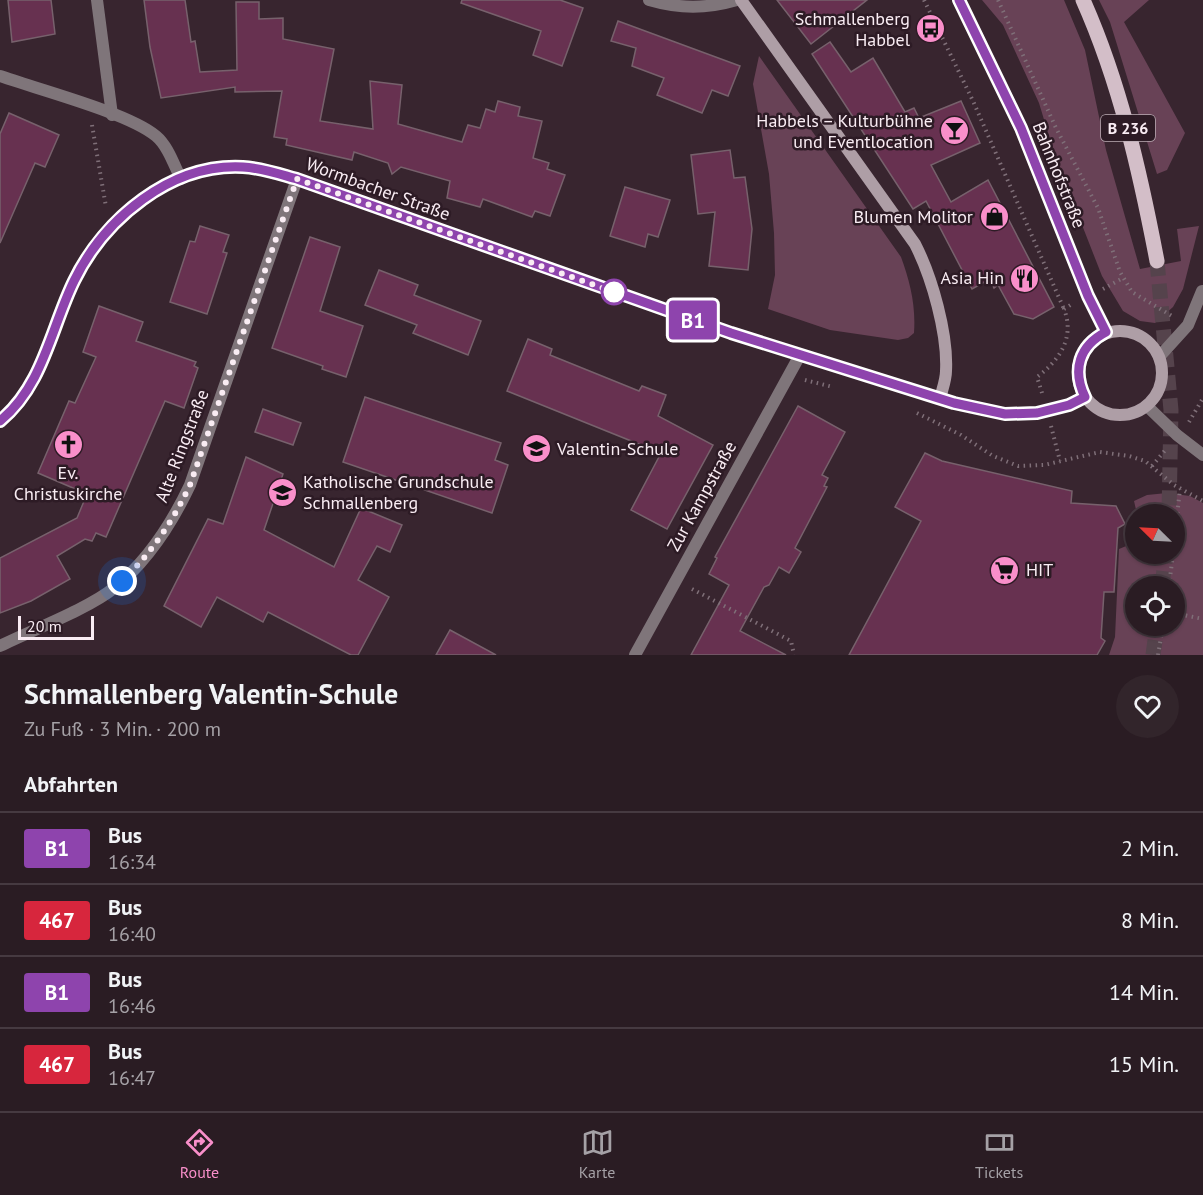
<!DOCTYPE html>
<html lang="de">
<meta charset="utf-8">
<style>
:root{--surface:#2a1c23;--page:#32252b;--text:#f1f3f6;--muted:#a5a1a6;--line:#463a41;--accent:#f98fca}
body{margin:0;font-family:"PT Sans",sans-serif;background:var(--page);color:var(--text);height:100vh;display:flex;flex-direction:column;font-size:22px;white-space:nowrap}
*{box-sizing:border-box;margin:0}
p{font-size:20px;color:var(--muted)}
.icon{flex:none;width:33px;height:33px;fill:none;stroke:currentColor;stroke-width:2;stroke-linecap:round;stroke-linejoin:round}
.map{position:relative;height:655px;overflow:hidden}
.side{display:flex;flex-direction:column;background:var(--surface);flex:1}
.side>*{flex:none}
.badge{padding:0 12px;border-radius:4px;font-size:21px;line-height:39px}
.needle{width:39px;rotate:294deg}
.buttons{position:absolute;left:1125px;top:504px;display:grid;gap:12px}
.buttons a{display:grid;place-items:center;width:60px;height:60px;border-radius:50%;background:var(--surface);box-shadow:0 2px 4px #0004,0 0 0 2px var(--line);font-size:30px}
.scale{position:absolute;left:18px;bottom:15px;width:76px;box-sizing:border-box;padding-left:6px;border:3px solid #f9ecf3;border-top:0;font-size:16px;line-height:21px;white-space:nowrap;color:#f9ecf3;-webkit-text-stroke:4px #2d1b25;paint-order:stroke}
.you{position:absolute;width:30px;height:30px;margin:-15px;border:4px solid #fff;border-radius:50%;background:#1a73e8;box-shadow:0 0 0 9px #1a73e833}
.map>.badge{position:absolute;translate:-50% -50%;box-shadow:0 0 0 3px #fff}
h2{padding:0 24px;font-size:22px;line-height:54px}
.round{display:grid;place-items:center;flex:none;width:63px;height:63px;border-radius:32px;background:var(--page)}
.head{display:flex;align-items:center;justify-content:space-between;height:102px;padding:0 24px}
h1{font-size:28px;font-weight:700;line-height:45px}
ul{padding:0;list-style:none}
li{display:flex;align-items:center;gap:18px;height:72px;padding:0 24px;border-top:2px solid var(--line)}
li div{flex:1}
li b{display:block;font-size:22px}
li em{font-style:normal}
li .badge{min-width:66px;font-weight:700;text-align:center}
.tab-bar{display:flex;justify-content:space-around;align-items:center;height:84px;border-top:2px solid var(--line);background:var(--surface);font-size:16px;color:var(--muted)}
.tab-bar a{display:grid;justify-items:center;gap:3px}
.tab-bar .current{color:var(--accent)}
.map>svg:first-child{display:block}
.green{fill:#684256;fill-rule:evenodd}
.building{fill:#673150;stroke:#77616c;stroke-width:1.5}
.lines{fill:none;stroke-linecap:round;stroke-linejoin:round}
.primary-tunnel{stroke:#55434c;stroke-width:15;stroke-dasharray:15 8;stroke-linecap:butt}
.path{stroke:#7f6f78;stroke-width:4;stroke-dasharray:1.5 4.5;stroke-linecap:butt}
.street{stroke:#7f757a;stroke-width:12}
.secondary{stroke:#ae9ea6;stroke-width:12}
.primary{stroke:#d3bec8;stroke-width:15}
.line-casing{stroke:#fff;stroke-width:14}
.line{stroke:#8e44ad;stroke-width:9}
.walk{stroke:#f9ecf3;stroke-width:6;stroke-dasharray:0 10.8}
.stop-dot{fill:#fff;stroke:#8e44ad;stroke-width:3}
.labels{text-anchor:middle;stroke-width:5;stroke-linejoin:round;paint-order:stroke}
.shield{fill:#2d1b25;stroke:#bcadb5;stroke-width:1.5}
.shield-label{font-size:16px;font-weight:bold;fill:#f9ecf3}
.poi-label{font-size:18px;fill:#f9ecf3;stroke:#2d1b25;text-anchor:end}
.street-label{font-size:18px;fill:#f9ecf3;stroke:#2d1b25}
</style>
<div class="map">
<svg width="1203" height="655" viewBox="0 0 1203 655">
<rect width="100%" height="100%" fill="#38252f"/>
<g class="green">
<path d="M 982,0 L 1064,0 L 1085,50 L 1106,150 L 1140,269 L 1181,261 L 1177,229 L 1199,226 L 1183,289 L 1173,307 L 1155,323 L 1140,321 L 1123,311 L 1102,276 L 1055,156 L 1039,103 L 1003,25 Z"/>
<path d="M 1099,0 L 1149,0 L 1124,22 L 1185,133 L 1167,170 L 1157,174 L 1110,22 Z"/>
<path d="M 759,56 L 901,257 C 910,282 916,305 914,333 L 908,338 L 898,340 L 830,330 L 768,309 L 775,275 L 774,233 L 769,174 L 753,84 Z"/>
<path d="M 1167,493 L 1190,496 L 1203,503 L 1203,655 L 1109,655 L 1115,637 L 1119,549 L 1131,544 L 1132,529 L 1135,526 L 1136,554 L 1174,554 L 1174,514 L 1137,514 L 1134,501 L 1147,495 ZM 1174,586 L 1174,626 L 1136,626 L 1136,586 Z"/>
</g>
<g class="building">
<path d="M 8,0 L 51,0 L 55,34 L 12,42 Z"/>
<path d="M 144,0 L 185,0 L 191,42 L 195,41 L 200,72 L 237,70 L 236,2 L 259,2 L 259,19 L 283,18 L 283,39 L 334,49 L 320,121 L 373,129 L 370,81 L 402,85 L 398,124 L 462,142 L 468,125 L 480,128 L 486,109 L 495,112 L 498,101 L 520,107 L 518,116 L 542,121 L 533,158 L 549,163 L 547,169 L 565,175 L 550,216 L 535,211 L 532,217 L 483,199 L 480,207 L 447,198 L 450,181 L 401,167 L 392,174 L 388,163 L 354,152 L 352,160 L 286,145 L 287,139 L 274,137 L 282,91 L 235,92 L 235,87 L 161,98 L 150,47 Z"/>
<path d="M 462,0 L 560,0 L 583,8 L 562,66 L 533,55 L 541,31 L 461,3 Z"/>
<path d="M 777,0 L 867,0 L 811,44 Z"/>
<path d="M 618,21 L 740,66 L 728,96 L 712,90 L 702,113 L 657,95 L 664,78 L 632,66 L 636,48 L 611,41 Z"/>
<path d="M 830,42 L 851,72 L 873,58 L 905,112 L 914,108 L 919,118 L 961,101 L 980,143 L 931,165 L 951,202 L 988,180 L 1054,307 L 1033,319 L 1014,314 L 998,285 L 994,288 L 990,279 L 972,289 L 926,201 L 913,209 L 812,54 Z"/>
<path d="M 9,113 L 59,135 L 45,167 L 35,163 L 0,243 L 0,134 Z"/>
<path d="M 730,150 L 734,178 L 745,177 L 752,229 L 748,270 L 709,266 L 715,212 L 698,214 L 691,155 Z"/>
<path d="M 625,187 L 670,200 L 658,237 L 648,234 L 645,247 L 610,236 Z"/>
<path d="M 200,226 L 229,235 L 223,252 L 227,253 L 207,314 L 170,302 L 190,241 L 195,242 Z"/>
<path d="M 310,237 L 340,247 L 320,311 L 363,326 L 346,377 L 322,369 L 323,366 L 272,348 Z"/>
<path d="M 379,270 L 418,285 L 414,295 L 481,321 L 468,355 L 413,333 L 417,325 L 365,305 Z"/>
<path d="M 99,306 L 143,322 L 136,341 L 196,362 L 194,366 L 198,368 L 184,408 L 165,401 L 106,537 L 96,533 L 92,541 L 85,539 L 57,556 L 70,579 L 31,601 L 0,613 L 0,558 L 77,518 L 87,494 L 38,473 L 69,401 L 75,403 L 96,357 L 83,352 Z"/>
<path d="M 528,339 L 552,349 L 550,355 L 639,391 L 642,386 L 666,395 L 658,416 L 713,445 L 667,529 L 631,510 L 661,453 L 507,391 Z"/>
<path d="M 365,397 L 501,443 L 495,460 L 508,465 L 492,513 L 343,462 Z"/>
<path d="M 798,406 L 845,432 L 822,475 L 828,478 L 824,486 L 827,487 L 795,548 L 801,552 L 789,573 L 779,567 L 769,585 L 764,587 L 740,631 L 786,655 L 691,655 L 729,585 L 709,574 L 717,558 L 715,557 Z"/>
<path d="M 263,409 L 301,423 L 293,445 L 255,432 Z"/>
<path d="M 925,453 L 942,461 L 1072,491 L 1071,503 L 1116,506 L 1125,524 L 1118,528 L 1114,592 L 1104,592 L 1101,638 L 1105,641 L 1097,655 L 849,655 L 921,521 L 895,507 Z"/>
<path d="M 246,457 L 283,474 L 264,530 L 334,567 L 361,508 L 402,525 L 390,552 L 377,546 L 358,580 L 389,597 L 358,655 L 351,655 L 268,612 L 263,622 L 217,597 L 201,627 L 164,606 L 208,519 L 223,524 Z"/>
<path d="M 450,630 L 496,655 L 436,655 Z"/>
</g>
<g class="lines">
<g class="primary-tunnel">
<path d="M 1157,261 L 1171,410 L 1169,514"/>
<path d="M 1162,586 L 1166,554"/>
<path d="M 1153,655 L 1157,626"/>
</g>
<g class="path">
<path d="M 924,0 L 973,101 L 1064,309"/>
<path d="M 998,0 L 1056,128 L 1098,208 L 1120,272 L 1132,292 L 1172,316"/>
<path d="M 92,125 L 106,207"/>
<path d="M 1103,289 L 1123,278"/>
<path d="M 805,380 L 833,387"/>
<path d="M 1042,393 L 1037,377 C 1060,360 1075,337 1064,309 L 1072,304"/>
<path d="M 917,413 L 961,435 L 993,456 L 1018,466 L 1044,465 L 1100,452 L 1129,456 L 1145,461 L 1174,485 L 1203,501"/>
<path d="M 1189,422 L 1203,398"/>
<path d="M 1051,426 L 1060,461"/>
<path d="M 1152,466 L 1167,448"/>
<path d="M 1174,543 L 1180,489"/>
<path d="M 1169,586 L 1173,554"/>
<path d="M 692,589 L 791,641 L 794,655"/>
<path d="M 1174,613 L 1203,619"/>
<path d="M 1158,655 L 1163,626"/>
</g>
<g class="street">
<path d="M 97,0 L 112,115"/>
<path d="M 649,0 C 680,9 706,9 737,0"/>
<path d="M 0,76 C 37,89 129,113 156,136 C 168,146 174,165 181,179"/>
<path d="M 1159,357 L 1188,325 L 1202,291"/>
<path d="M 1147,406 L 1177,435 L 1203,455"/>
<path d="M 0,646 C 32,630 88,609 114,588 C 148,561 172,523 190,485 L 297,179"/>
<path d="M 635,655 L 800,355"/>
</g>
<g class="secondary">
<path d="M 741,0 L 915,244 C 932,277 948,334 946,371 C 946,380 942,390 940,399"/>
<path d="M 959,0 L 1021,128 L 1088,296 L 1106,332"/>
<circle cx="1120" cy="373" r="42"/>
<path d="M 0,421 C 43,386 51,329 74,281 C 104,219 171,163 244,167 C 262,168 280,174 297,179 L 731,333 L 954,403 L 1005,414 L 1037,413 L 1069,405 L 1085,397"/>
</g>
<path class="primary" d="M 1083,0 C 1120,83 1140,172 1157,261"/>
</g>
<g class="lines">
<defs>
<path id="line" d="M 0,421 C 43,386 51,328 74,281 C 104,219 171,163 243,167 C 262,168 279,174 297,179 L 731,333 L 954,403 L 1005,414 L 1037,413 L 1069,405 L 1085,397 C 1072,370 1079,346 1106,332 L 1088,296 L 1021,128 L 959,0"/>
</defs>
<use href="#line" class="line-casing"/>
<use href="#line" class="line"/>
<path class="walk" d="M 122,581 C 151,554 173,521 190,485 L 297,179 L 614,292"/>
</g>
<defs>
<symbol id="bus-disc" viewBox="-11 -11 22 22"><circle r="9.5" fill="#f98fca" stroke="#2d1b25"/><path d="M-5-6H5V4H4V6H2V4H-2V6H-4V4H-5ZM-3.5-4V0h7V-4ZM-3.5 1.2v1.5H-2V1.2ZM2 1.2v1.5H3.5V1.2Z" fill="#111"/></symbol>
<symbol id="bar-disc" viewBox="-11 -11 22 22"><circle r="9.5" fill="#f98fca" stroke="#2d1b25"/><path d="M-6-5H6L.8 .8V4.5H3.5V6h-7V4.5H-.8V.8Z" fill="#111"/></symbol>
<symbol id="shop-disc" viewBox="-11 -11 22 22"><circle r="9.5" fill="#f98fca" stroke="#2d1b25"/><path d="M-5-2.5h2.3a2.7 3.5 0 0 1 5.4 0H5L5.5 6h-11ZM-1.5-2.5h3a1.5 2.3 0 0 0-3 0Z" fill="#111"/></symbol>
<symbol id="restaurant-disc" viewBox="-11 -11 22 22"><circle r="9.5" fill="#f98fca" stroke="#2d1b25"/><path d="M-5-6h1v4h1v-4h1v4h1v-4h1v5L-1.5 .5V6h-2V.5L-5-1ZM5-6V6H3V1.5H1.5Q1.5-4 5-6Z" fill="#111"/></symbol>
<symbol id="church-disc" viewBox="-11 -11 22 22"><circle r="9.5" fill="#f98fca" stroke="#2d1b25"/><path d="M-1.2-6h2.4v3.5h3.3v2.4h-3.3V6h-2.4V-.1h-3.3v-2.4h3.3Z" fill="#111"/></symbol>
<symbol id="school-disc" viewBox="-11 -11 22 22"><circle r="9.5" fill="#f98fca" stroke="#2d1b25"/><path d="M0-5L7-2L0 1L-7-2ZM-4 1L0 2.5L4 1V4Q0 6-4 4Z" fill="#111"/></symbol>
<symbol id="supermarket-disc" viewBox="-11 -11 22 22"><circle r="9.5" fill="#f98fca" stroke="#2d1b25"/><path d="M-6-5.5h2.5l.6 2H6L4.5 2H-2.5L-4.4-4H-6ZM-1.5 3.2a1.3 1.3 0 1 0 .1 0ZM3 3.2a1.3 1.3 0 1 0 .1 0Z" fill="#111"/></symbol>
</defs>
<g fill-rule="evenodd">
<use href="#bus-disc" x="914" y="12" width="33" height="33"/>
<use href="#bar-disc" x="938" y="114" width="33" height="33"/>
<use href="#shop-disc" x="978" y="200" width="33" height="33"/>
<use href="#restaurant-disc" x="1008" y="262" width="33" height="33"/>
<use href="#church-disc" x="52" y="428" width="33" height="33"/>
<use href="#school-disc" x="520" y="432" width="33" height="33"/>
<use href="#school-disc" x="266" y="476" width="33" height="33"/>
<use href="#supermarket-disc" x="988" y="554" width="33" height="33"/>
</g>
<circle class="stop-dot" cx="614" cy="292" r="12"/>
<g class="labels">
<rect class="shield" x="1101" y="115" width="54" height="26" rx="4.5"/>
<g class="shield-label">
<text x="1128" y="134">B 236</text>
</g>
<g class="poi-label">
<text x="910" y="25">Schmallenberg<tspan x="910" dy="21">Habbel</tspan></text>
<text x="933" y="127">Habbels – Kulturbühne<tspan x="933" dy="21">und Eventlocation</tspan></text>
<text x="973" y="223">Blumen Molitor</text>
<text x="1004" y="284">Asia Hin</text>
<text x="557" y="455" text-anchor="start">Valentin-Schule</text>
<text x="68" y="479" text-anchor="middle">Ev.<tspan x="68" dy="21">Christuskirche</tspan></text>
<text x="303" y="488" text-anchor="start">Katholische Grundschule<tspan x="303" dy="21">Schmallenberg</tspan></text>
<text x="1026" y="576" text-anchor="start">HIT</text>
</g>
<g class="street-label">
<text transform="translate(1059 175) rotate(68)" y="6">Bahnhofstraße</text>
<text transform="translate(378 189) rotate(20)" y="6">Wormbacher Straße</text>
<text transform="translate(182 446) rotate(-69)" y="6">Alte Ringstraße</text>
<text transform="translate(702 496) rotate(-61)" y="6">Zur Kampstraße</text>
</g>
</g>
</svg>
<div class="buttons">
<a><svg class="needle" viewBox="-14 -14 28 28"><path d="M0-13l5 13h-10z" fill="#e53935"/><path d="M0 13l5-13h-10z" fill="#a5a1a6"/></svg></a>
<a><svg class="icon" aria-label="locate" viewBox="0 0 24 24"><circle cx="12" cy="12" r="6"/><path d="M12 2v4M12 18v4M2 12h4M18 12h4"/></svg></a>
</div>
<div class="scale">20 m</div>
<div class="you" style="left:122px;top:581px"></div>
<b class="badge" style="left:693px;top:320px;background:#8e44ad;color:#fff">B1</b>
</div>
<section class="side">
<div class="head"><div><h1>Schmallenberg Valentin-Schule</h1><p>Zu Fuß · 3 Min. · 200 m</p></div><a class="round"><svg class="icon" aria-label="heart" viewBox="0 0 24 24"><path d="M12 20l-8-8c-3-5 5-10 8-4 3-6 11-1 8 4z"/></svg></a></div>
<h2>Abfahrten</h2>
<ul>
<li><span class="badge" style="background:#8e44ad;color:#fff">B1</span><div><b>Bus</b><p>16:34</p></div><em>2 Min.</em></li>
<li><span class="badge" style="background:#d7263d;color:#fff">467</span><div><b>Bus</b><p>16:40</p></div><em>8 Min.</em></li>
<li><span class="badge" style="background:#8e44ad;color:#fff">B1</span><div><b>Bus</b><p>16:46</p></div><em>14 Min.</em></li>
<li><span class="badge" style="background:#d7263d;color:#fff">467</span><div><b>Bus</b><p>16:47</p></div><em>15 Min.</em></li>
</ul>
</section>
<nav class="tab-bar">
<a class="current"><svg class="icon" aria-label="directions" viewBox="0 0 24 24"><path d="M12 3l9 9-9 9-9-9zM9 14v-3h6M13 9l2 2-2 2"/></svg>Route</a>
<a><svg class="icon" aria-label="map" viewBox="0 0 24 24"><path d="M3 6l6-2 6 2 6-2v14l-6 2-6-2-6 2zM9 4v14M15 6v14"/></svg>Karte</a>
<a><svg class="icon" aria-label="tickets" viewBox="0 0 24 24"><path d="M3 7h18v10H3zM15 7v10"/></svg>Tickets</a>
</nav>
